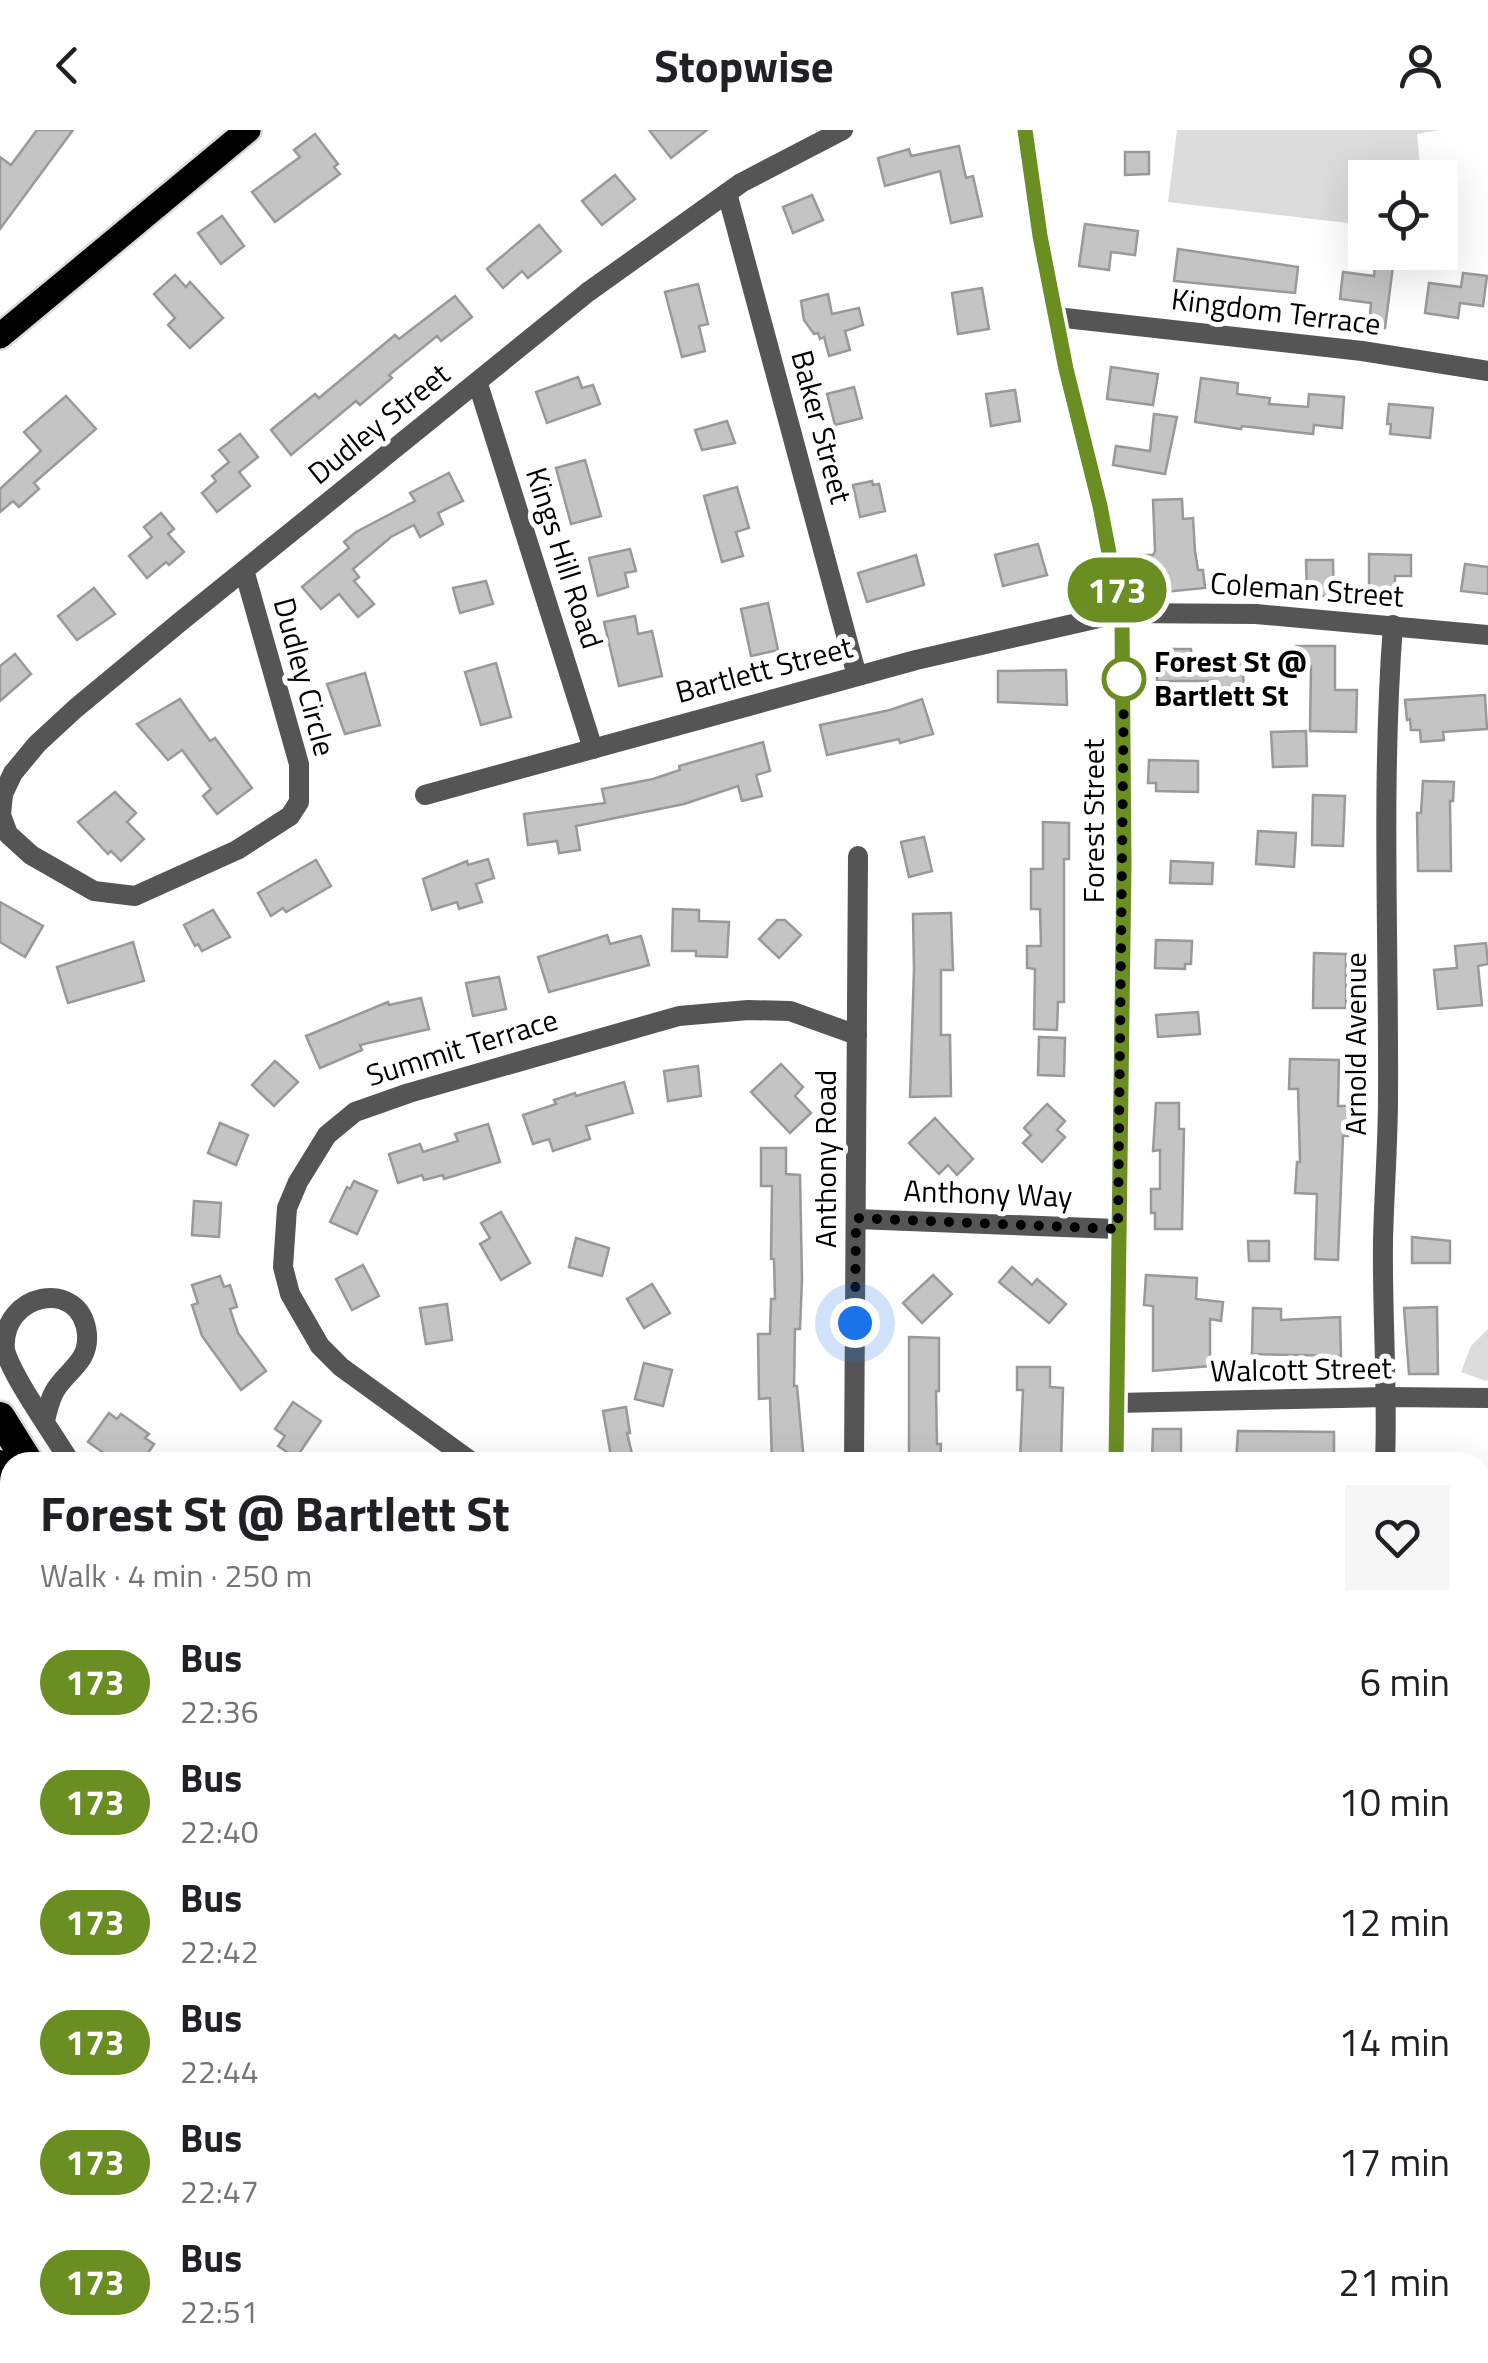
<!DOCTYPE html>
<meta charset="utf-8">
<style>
:root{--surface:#fff;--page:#f6f6f6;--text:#202124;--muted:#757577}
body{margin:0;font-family:"Titillium Web",sans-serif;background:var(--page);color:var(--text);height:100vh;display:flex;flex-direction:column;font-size:38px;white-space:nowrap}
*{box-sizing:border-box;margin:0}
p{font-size:32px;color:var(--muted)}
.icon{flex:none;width:55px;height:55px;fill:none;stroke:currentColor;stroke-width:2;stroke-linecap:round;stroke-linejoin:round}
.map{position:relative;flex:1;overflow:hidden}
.drawer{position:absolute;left:0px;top:1322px;width:1490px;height:912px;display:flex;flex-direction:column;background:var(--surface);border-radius:30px 30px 0 0;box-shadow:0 10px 40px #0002}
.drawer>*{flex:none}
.badge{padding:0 20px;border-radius:32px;font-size:35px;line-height:65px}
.tools{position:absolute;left:1348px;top:30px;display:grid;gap:20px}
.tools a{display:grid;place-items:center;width:110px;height:110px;border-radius:0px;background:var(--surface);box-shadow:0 10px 40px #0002;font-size:50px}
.you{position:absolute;width:50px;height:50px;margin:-25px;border:8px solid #fff;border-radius:50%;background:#1a73e8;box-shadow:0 0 0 15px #1a73e833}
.map>.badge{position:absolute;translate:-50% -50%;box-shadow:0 0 0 5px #fff}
.round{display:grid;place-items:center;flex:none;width:105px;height:105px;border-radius:0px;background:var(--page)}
.head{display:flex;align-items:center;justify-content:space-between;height:170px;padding:0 40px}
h1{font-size:48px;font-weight:700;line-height:75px}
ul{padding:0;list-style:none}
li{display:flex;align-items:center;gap:30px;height:120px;padding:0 40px}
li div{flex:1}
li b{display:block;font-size:38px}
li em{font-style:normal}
li .badge{min-width:110px;font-weight:700;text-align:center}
header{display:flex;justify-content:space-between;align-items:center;height:130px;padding:0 40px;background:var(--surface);font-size:45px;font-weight:700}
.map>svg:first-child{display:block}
.green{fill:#dcdcdc}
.building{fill:#c4c4c4;stroke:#999;stroke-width:2.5}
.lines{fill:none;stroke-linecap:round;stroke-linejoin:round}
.primary-casing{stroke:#dbdbdb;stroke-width:30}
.highway-casing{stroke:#dbdbdb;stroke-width:35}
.street{stroke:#555;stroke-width:20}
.secondary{stroke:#222;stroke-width:20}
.primary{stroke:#000;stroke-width:25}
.highway{stroke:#000;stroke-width:30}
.line-casing{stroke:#fff;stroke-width:22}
.line{stroke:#6b8e23;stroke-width:15}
.walk{stroke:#000;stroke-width:10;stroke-dasharray:0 18}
.stop-dot{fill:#fff;stroke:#6b8e23;stroke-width:5}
.labels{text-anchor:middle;stroke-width:10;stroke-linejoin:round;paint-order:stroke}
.street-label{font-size:30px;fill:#000;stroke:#fff}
.stop-label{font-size:30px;font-weight:bold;fill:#000;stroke:#fff;text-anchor:start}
</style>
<header><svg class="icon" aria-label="back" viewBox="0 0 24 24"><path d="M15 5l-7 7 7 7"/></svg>Stopwise<svg class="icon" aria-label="person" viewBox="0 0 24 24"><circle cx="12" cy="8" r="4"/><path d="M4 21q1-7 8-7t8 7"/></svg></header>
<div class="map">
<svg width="1488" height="2233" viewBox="0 0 1488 2233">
<rect width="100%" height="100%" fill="#fff"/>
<g class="green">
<path d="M 1177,0 L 1439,0 L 1417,4 L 1421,47 L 1365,48 L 1365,95 L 1168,72 Z"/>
<path d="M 1488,1199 L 1488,1250 L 1486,1251 L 1461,1242 L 1471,1216 Z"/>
<path d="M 1480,1754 L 1488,1756 L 1488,1957 L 1480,1960 Z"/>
<path d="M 1488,2013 L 1488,2099 L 1480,2103 L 1480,2021 Z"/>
<path d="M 1480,2123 L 1488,2126 L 1488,2233 L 1442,2233 L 1412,2225 L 1480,2225 Z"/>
<path d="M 53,2225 L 311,2225 L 303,2233 L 50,2233 Z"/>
<path d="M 762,2225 L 958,2225 L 947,2233 L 768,2233 Z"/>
</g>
<g class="building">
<path d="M 37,0 L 73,0 L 0,99 L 0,27 L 11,35 Z"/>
<path d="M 649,0 L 707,0 L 671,28 Z"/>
<path d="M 315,4 L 338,34 L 334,37 L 340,44 L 275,92 L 252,62 L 300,27 L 294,20 Z"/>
<path d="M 959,16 L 966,48 L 973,46 L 982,86 L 951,93 L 940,41 L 885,56 L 878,28 L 909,19 L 911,26 Z"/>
<path d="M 1125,22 L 1149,22 L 1149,44 L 1125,45 Z"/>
<path d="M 615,45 L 635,69 L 602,95 L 582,71 Z"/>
<path d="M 812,65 L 823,90 L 793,103 L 783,77 Z"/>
<path d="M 222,86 L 244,116 L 221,134 L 198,103 Z"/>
<path d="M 1085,94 L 1138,101 L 1135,125 L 1111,122 L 1109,140 L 1079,136 Z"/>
<path d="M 539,95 L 561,121 L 528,148 L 522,141 L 503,158 L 487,139 Z"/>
<path d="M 1178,119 L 1298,137 L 1295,163 L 1174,151 Z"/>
<path d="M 1375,134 L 1393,136 L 1385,198 L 1369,196 L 1371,173 L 1340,169 L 1343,142 L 1374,146 Z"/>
<path d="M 1463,143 L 1487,146 L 1483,176 L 1460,173 L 1458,188 L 1425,183 L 1429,153 L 1461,157 Z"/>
<path d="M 175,145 L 186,157 L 190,152 L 223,188 L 190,218 L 168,195 L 175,188 L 154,164 Z"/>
<path d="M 698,154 L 708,194 L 699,196 L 705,221 L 682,227 L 665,162 Z"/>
<path d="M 982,158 L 989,199 L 958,204 L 952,163 Z"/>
<path d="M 828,164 L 832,184 L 859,178 L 863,195 L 845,201 L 850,220 L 829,226 L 824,207 L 820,209 L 818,203 L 814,204 L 804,190 L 801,171 Z"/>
<path d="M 455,166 L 472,187 L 441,211 L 437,206 L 389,245 L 392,248 L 360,275 L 356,271 L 291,325 L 271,300 L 315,264 L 319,268 L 395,205 L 399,209 Z"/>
<path d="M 1111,237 L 1158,244 L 1153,275 L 1107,269 Z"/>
<path d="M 578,247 L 582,258 L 593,255 L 600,274 L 547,293 L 536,262 Z"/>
<path d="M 1201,248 L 1238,253 L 1237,264 L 1270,268 L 1269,274 L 1308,277 L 1309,264 L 1344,267 L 1342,298 L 1314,295 L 1313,304 L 1242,296 L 1241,299 L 1195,292 Z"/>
<path d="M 854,257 L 862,288 L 835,295 L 827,264 Z"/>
<path d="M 1015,260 L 1020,291 L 991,296 L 986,264 Z"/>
<path d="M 66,266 L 96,299 L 34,353 L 39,359 L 19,377 L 13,371 L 0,382 L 0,359 L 41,321 L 24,302 Z"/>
<path d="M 1389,274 L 1433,278 L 1430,308 L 1390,304 L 1391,294 L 1387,294 Z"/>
<path d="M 1154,284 L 1177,287 L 1165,344 L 1113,335 L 1116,316 L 1150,321 Z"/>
<path d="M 727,291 L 735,313 L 702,320 L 695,300 Z"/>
<path d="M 240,304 L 258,327 L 239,342 L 250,356 L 217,382 L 202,363 L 216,351 L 212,346 L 229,332 L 219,320 Z"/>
<path d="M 585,330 L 601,386 L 571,394 L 556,338 Z"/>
<path d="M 449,343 L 463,371 L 438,383 L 443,394 L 420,407 L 414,395 L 391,407 L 353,439 L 359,447 L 354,451 L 374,474 L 358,487 L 339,464 L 321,479 L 302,457 L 349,418 L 344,412 L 356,402 L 415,371 L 410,363 Z"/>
<path d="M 872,351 L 873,355 L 879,354 L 885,381 L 860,387 L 853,355 Z"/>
<path d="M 737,357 L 749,398 L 736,402 L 743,426 L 722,432 L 704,366 Z"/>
<path d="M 1182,369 L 1183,389 L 1193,388 L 1195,421 L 1198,440 L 1203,440 L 1205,458 L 1145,464 L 1142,425 L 1153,425 L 1155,421 L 1153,370 Z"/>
<path d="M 161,383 L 174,399 L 168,404 L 184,422 L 169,435 L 166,432 L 147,448 L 129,426 L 152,407 L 144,397 Z"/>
<path d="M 1038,414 L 1047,445 L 1003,456 L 995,425 Z"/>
<path d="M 630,419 L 636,441 L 625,443 L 628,457 L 598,466 L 589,428 Z"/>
<path d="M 1369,424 L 1411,425 L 1411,446 L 1395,446 L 1395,467 L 1369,466 Z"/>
<path d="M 916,425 L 924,455 L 867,472 L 858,443 Z"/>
<path d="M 1306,430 L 1333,430 L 1334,466 L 1307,466 Z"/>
<path d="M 1465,434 L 1488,437 L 1488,464 L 1461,461 Z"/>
<path d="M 486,451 L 493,474 L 460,483 L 453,458 Z"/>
<path d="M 94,458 L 115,484 L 77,510 L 58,486 Z"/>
<path d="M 768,473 L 778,520 L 751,526 L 741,479 Z"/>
<path d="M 635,486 L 638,504 L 652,501 L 662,546 L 619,556 L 604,492 Z"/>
<path d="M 1296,516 L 1335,516 L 1335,560 L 1357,560 L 1356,602 L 1310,601 L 1311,536 L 1296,536 Z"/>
<path d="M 1157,519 L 1191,519 L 1192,532 L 1243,532 L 1244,569 L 1212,570 L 1212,551 L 1157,551 Z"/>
<path d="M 15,524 L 31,544 L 0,571 L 0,536 Z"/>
<path d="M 496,533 L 511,587 L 481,595 L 465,542 Z"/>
<path d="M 1066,540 L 1067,575 L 998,572 L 998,541 Z"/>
<path d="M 365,543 L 380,595 L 345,604 L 327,554 Z"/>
<path d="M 1485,565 L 1487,599 L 1443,602 L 1444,610 L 1421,612 L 1420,600 L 1411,600 L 1410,589 L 1407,590 L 1405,570 Z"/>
<path d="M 180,569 L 210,611 L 215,608 L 252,658 L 217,684 L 203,666 L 211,659 L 182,620 L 168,630 L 137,594 Z"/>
<path d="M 922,569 L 933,604 L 900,613 L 899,609 L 827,625 L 820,595 L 890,580 Z"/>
<path d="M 1306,601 L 1307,636 L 1273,637 L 1271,602 Z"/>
<path d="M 763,612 L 770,641 L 756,645 L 762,666 L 742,671 L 738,656 L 684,674 L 576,696 L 580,720 L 559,723 L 557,711 L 528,715 L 524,684 L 605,673 L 602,659 L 653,649 L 680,640 L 679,636 Z"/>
<path d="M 1149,630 L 1198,631 L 1198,662 L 1156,661 L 1156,653 L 1148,653 Z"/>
<path d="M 1423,651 L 1454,652 L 1453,671 L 1450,671 L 1451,741 L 1418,741 L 1417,683 L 1421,683 Z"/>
<path d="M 115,662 L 136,683 L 127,692 L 144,709 L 121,731 L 111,721 L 108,724 L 78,692 Z"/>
<path d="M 1313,665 L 1345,666 L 1343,716 L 1312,715 Z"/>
<path d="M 1043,692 L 1069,693 L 1069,729 L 1064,729 L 1064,872 L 1058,872 L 1057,900 L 1034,899 L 1035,839 L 1027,838 L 1027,816 L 1041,816 L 1040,779 L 1031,779 L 1031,739 L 1043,739 Z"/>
<path d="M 1258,701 L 1296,703 L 1294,737 L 1256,734 Z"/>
<path d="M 924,707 L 932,741 L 909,747 L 901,712 Z"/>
<path d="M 488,729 L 494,748 L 476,754 L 482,772 L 459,779 L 457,772 L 432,780 L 423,749 L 467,731 L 468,735 Z"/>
<path d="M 316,730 L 331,756 L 286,782 L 283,778 L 271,786 L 258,763 Z"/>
<path d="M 1171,731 L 1213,733 L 1212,754 L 1170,753 Z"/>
<path d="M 0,772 L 43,796 L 25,827 L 0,812 Z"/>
<path d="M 673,779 L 699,780 L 699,791 L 729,792 L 727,827 L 696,826 L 696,821 L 672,821 Z"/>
<path d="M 213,780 L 230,807 L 202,821 L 198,814 L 195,816 L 184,795 Z"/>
<path d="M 951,783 L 953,840 L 941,840 L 941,905 L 950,905 L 951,966 L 910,967 L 914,839 L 913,784 Z"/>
<path d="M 777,790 L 785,790 L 801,805 L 779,828 L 759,809 Z"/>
<path d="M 607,805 L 610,814 L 641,806 L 649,835 L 549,862 L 538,827 Z"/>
<path d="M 1156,810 L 1192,811 L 1191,834 L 1185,834 L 1185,839 L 1155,838 Z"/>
<path d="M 133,812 L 144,851 L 68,873 L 57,837 Z"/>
<path d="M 1486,813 L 1488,834 L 1478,836 L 1482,875 L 1438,879 L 1434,840 L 1457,838 L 1455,816 Z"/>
<path d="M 1314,823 L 1346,824 L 1346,878 L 1313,878 Z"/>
<path d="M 499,847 L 506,879 L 473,886 L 466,853 Z"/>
<path d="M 421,868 L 429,899 L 360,915 L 362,920 L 320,938 L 306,906 L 388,872 L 389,875 Z"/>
<path d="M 1198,882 L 1200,904 L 1158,907 L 1156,885 Z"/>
<path d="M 1039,907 L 1065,908 L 1064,946 L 1038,945 Z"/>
<path d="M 1290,929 L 1339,930 L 1338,976 L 1347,976 L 1348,1006 L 1343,1006 L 1338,1130 L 1315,1129 L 1317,1064 L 1295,1063 L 1297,1032 L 1300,1032 L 1298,959 L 1289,959 Z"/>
<path d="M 275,931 L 298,952 L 274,976 L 252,955 Z"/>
<path d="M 781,934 L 803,957 L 795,966 L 811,983 L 790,1003 L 751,962 Z"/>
<path d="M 698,936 L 701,966 L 668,971 L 664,941 Z"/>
<path d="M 624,952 L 633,983 L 586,996 L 590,1009 L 553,1021 L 549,1009 L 533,1014 L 523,985 L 556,974 L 554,970 L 575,963 L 576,966 Z"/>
<path d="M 1156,973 L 1179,973 L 1179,999 L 1184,999 L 1182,1099 L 1155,1099 L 1155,1083 L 1151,1083 L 1151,1059 L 1160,1059 L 1160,1020 L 1153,1021 Z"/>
<path d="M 1047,974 L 1065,991 L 1057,1000 L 1065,1007 L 1042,1032 L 1023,1013 L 1031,1005 L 1024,998 Z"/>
<path d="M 935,988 L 973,1029 L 957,1045 L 948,1035 L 939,1044 L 909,1013 Z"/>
<path d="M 220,993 L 248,1005 L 236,1035 L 208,1023 Z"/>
<path d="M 488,994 L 500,1032 L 444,1049 L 443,1045 L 424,1050 L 422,1045 L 398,1053 L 389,1024 L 420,1014 L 423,1022 L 458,1011 L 455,1004 Z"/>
<path d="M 761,1018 L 786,1018 L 786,1044 L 800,1045 L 802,1149 L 800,1199 L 795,1199 L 794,1256 L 797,1256 L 804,1332 L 772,1332 L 770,1268 L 759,1269 L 758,1204 L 770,1204 L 771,1169 L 775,1169 L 774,1129 L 771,1129 L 772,1056 L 761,1056 Z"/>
<path d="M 354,1051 L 377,1061 L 357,1104 L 330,1092 L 347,1057 L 350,1059 Z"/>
<path d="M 194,1071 L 221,1073 L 219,1107 L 192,1105 Z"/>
<path d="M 501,1082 L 530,1133 L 501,1150 L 480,1114 L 490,1108 L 481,1093 Z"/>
<path d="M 1412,1107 L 1450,1111 L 1450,1133 L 1412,1133 Z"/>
<path d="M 576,1108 L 609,1118 L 602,1146 L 569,1137 Z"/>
<path d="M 1248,1111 L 1269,1111 L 1269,1131 L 1249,1131 Z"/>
<path d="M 363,1135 L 379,1166 L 352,1180 L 336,1149 Z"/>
<path d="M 1012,1137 L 1032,1155 L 1037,1149 L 1066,1174 L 1049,1193 L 999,1152 Z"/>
<path d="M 933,1145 L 952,1164 L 922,1193 L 903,1173 Z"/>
<path d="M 1146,1145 L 1197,1148 L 1196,1169 L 1223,1172 L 1221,1191 L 1210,1189 L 1210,1236 L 1153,1241 L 1153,1176 L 1144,1175 Z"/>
<path d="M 220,1146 L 224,1157 L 230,1155 L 237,1177 L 230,1179 L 238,1203 L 266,1241 L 241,1260 L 202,1206 L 192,1175 L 198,1173 L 192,1155 Z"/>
<path d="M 652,1154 L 670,1183 L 644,1198 L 627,1169 Z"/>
<path d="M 447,1174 L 452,1210 L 426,1214 L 420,1178 Z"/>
<path d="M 1437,1177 L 1438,1244 L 1409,1244 L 1404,1178 Z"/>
<path d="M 1253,1178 L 1281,1179 L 1281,1190 L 1340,1187 L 1341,1226 L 1252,1224 Z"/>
<path d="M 909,1207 L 939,1208 L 939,1261 L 936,1261 L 937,1314 L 941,1314 L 940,1332 L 909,1332 Z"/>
<path d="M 644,1233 L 672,1240 L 663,1276 L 635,1269 Z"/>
<path d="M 1017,1237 L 1050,1237 L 1050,1257 L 1063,1258 L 1061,1332 L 1020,1331 L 1023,1260 L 1017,1260 Z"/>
<path d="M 293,1272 L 321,1291 L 296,1328 L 278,1316 L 285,1306 L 275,1299 Z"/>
<path d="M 626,1277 L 630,1303 L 627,1303 L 634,1332 L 612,1332 L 603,1281 Z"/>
<path d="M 109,1283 L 117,1289 L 121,1284 L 149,1304 L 145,1308 L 154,1314 L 142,1332 L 134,1332 L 122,1324 L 117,1332 L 88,1312 Z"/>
<path d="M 1153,1299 L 1181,1299 L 1181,1332 L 1152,1332 Z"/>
<path d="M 1238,1301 L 1334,1302 L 1334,1332 L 1236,1332 Z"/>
</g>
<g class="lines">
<defs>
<path id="primary" d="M 0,206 L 248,0"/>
<g id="highway">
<path d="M 0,1287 L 28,1332"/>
<path d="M 0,1335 L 10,1348"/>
<path d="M 0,1404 L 10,1418"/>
<path d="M 581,2225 L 586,2233"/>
<path d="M 624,2225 L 629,2233"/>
<path d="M 656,2225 L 663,2233"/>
</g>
</defs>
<use href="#primary" class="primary-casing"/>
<use href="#highway" class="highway-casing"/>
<g class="street">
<path d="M 727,63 L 857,546"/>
<path d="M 1056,187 L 1362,221 L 1488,241"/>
<path d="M 478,254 L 593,619"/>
<path d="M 244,440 L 299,634 L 299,672 L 290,686 L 237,720 L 135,766 L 94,761 L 31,725 L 8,704 L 1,685 L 3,664 L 13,643 L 37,614 L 76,578 L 180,492 L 588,162 L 741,53 L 843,0"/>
<path d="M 425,665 L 916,530 L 1121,483 L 1256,484 L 1488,505"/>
<path d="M 856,1089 L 1117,1099"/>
<path d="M 1116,1273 L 1387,1267 L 1488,1268"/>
<path d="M 45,1291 C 48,1279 50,1266 58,1256 C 71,1238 89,1230 87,1204 C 81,1146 0,1163 5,1220 C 12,1247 54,1305 70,1332"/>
<path d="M 472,1332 L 341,1237 L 320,1216 L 290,1164 L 283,1137 L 287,1078 L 298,1052 L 327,1005 L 355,982 L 409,963 L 679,886 L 748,880 L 790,881 L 857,905"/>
<path d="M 854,1332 L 858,726"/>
<path d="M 1385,1332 C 1388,1259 1382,1185 1383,1112 C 1384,1063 1388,1015 1388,967 C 1389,810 1381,652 1393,495"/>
<path d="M 0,1811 L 10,1791"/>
</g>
<g class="secondary">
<path d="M 1025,0 L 1040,106 L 1066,239 L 1100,376 L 1122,491 L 1124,733 L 1116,1332"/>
<path d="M 0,1500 L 10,1514"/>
<path d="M 511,2225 L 517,2233"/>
<path d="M 1284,2225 L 1314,2233"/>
</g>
<use href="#primary" class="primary"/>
<use href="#highway" class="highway"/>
</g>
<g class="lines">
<defs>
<path id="line" d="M 1025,0 L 1040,106 L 1066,239 L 1100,376 L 1122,491 L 1124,733 L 1116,1332"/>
</defs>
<use href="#line" class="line-casing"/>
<use href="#line" class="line"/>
<path class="walk" d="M 855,1193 L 856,1088 L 1118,1099 L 1124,549"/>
</g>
<circle class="stop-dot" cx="1124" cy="549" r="20"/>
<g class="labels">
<g class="street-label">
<text transform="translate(1276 182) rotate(7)" y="10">Kingdom Terrace</text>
<text transform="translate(379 294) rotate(-39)" y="10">Dudley Street</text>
<text transform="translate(821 297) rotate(75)" y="10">Baker Street</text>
<text transform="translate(564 428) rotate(72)" y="10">Kings Hill Road</text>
<text transform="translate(1307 460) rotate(4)" y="10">Coleman Street</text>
<text transform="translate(764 540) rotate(-15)" y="10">Bartlett Street</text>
<text transform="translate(304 547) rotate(75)" y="10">Dudley Circle</text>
<text transform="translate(1094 691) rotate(-90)" y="10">Forest Street</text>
<text transform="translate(1356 914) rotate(-90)" y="10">Arnold Avenue</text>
<text transform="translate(462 918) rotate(-17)" y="10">Summit Terrace</text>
<text transform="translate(826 1029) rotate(-90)" y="10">Anthony Road</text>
<text transform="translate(988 1064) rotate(2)" y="10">Anthony Way</text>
<text transform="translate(1301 1240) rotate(-1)" y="10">Walcott Street</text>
</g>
<g class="stop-label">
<text x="1154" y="542">Forest St @<tspan x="1154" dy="34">Bartlett St</tspan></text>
</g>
</g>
</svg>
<div class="tools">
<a><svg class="icon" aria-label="locate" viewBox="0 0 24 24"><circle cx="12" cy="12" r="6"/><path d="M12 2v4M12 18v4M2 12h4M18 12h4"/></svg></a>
</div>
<div class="you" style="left:855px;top:1193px"></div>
<b class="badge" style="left:1117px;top:460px;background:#6b8e23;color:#fff">173</b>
<section class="drawer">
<div class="head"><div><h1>Forest St @ Bartlett St</h1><p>Walk · 4 min · 250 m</p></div><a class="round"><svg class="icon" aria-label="heart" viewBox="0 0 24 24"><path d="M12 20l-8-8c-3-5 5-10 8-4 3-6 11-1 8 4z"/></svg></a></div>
<ul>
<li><span class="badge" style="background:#6b8e23;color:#fff">173</span><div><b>Bus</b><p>22:36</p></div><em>6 min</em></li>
<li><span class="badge" style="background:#6b8e23;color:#fff">173</span><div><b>Bus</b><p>22:40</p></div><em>10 min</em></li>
<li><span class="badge" style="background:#6b8e23;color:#fff">173</span><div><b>Bus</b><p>22:42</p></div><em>12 min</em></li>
<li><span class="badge" style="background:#6b8e23;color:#fff">173</span><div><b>Bus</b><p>22:44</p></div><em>14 min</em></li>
<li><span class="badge" style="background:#6b8e23;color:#fff">173</span><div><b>Bus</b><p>22:47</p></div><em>17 min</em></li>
<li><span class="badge" style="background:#6b8e23;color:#fff">173</span><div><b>Bus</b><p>22:51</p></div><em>21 min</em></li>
</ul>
</section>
</div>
